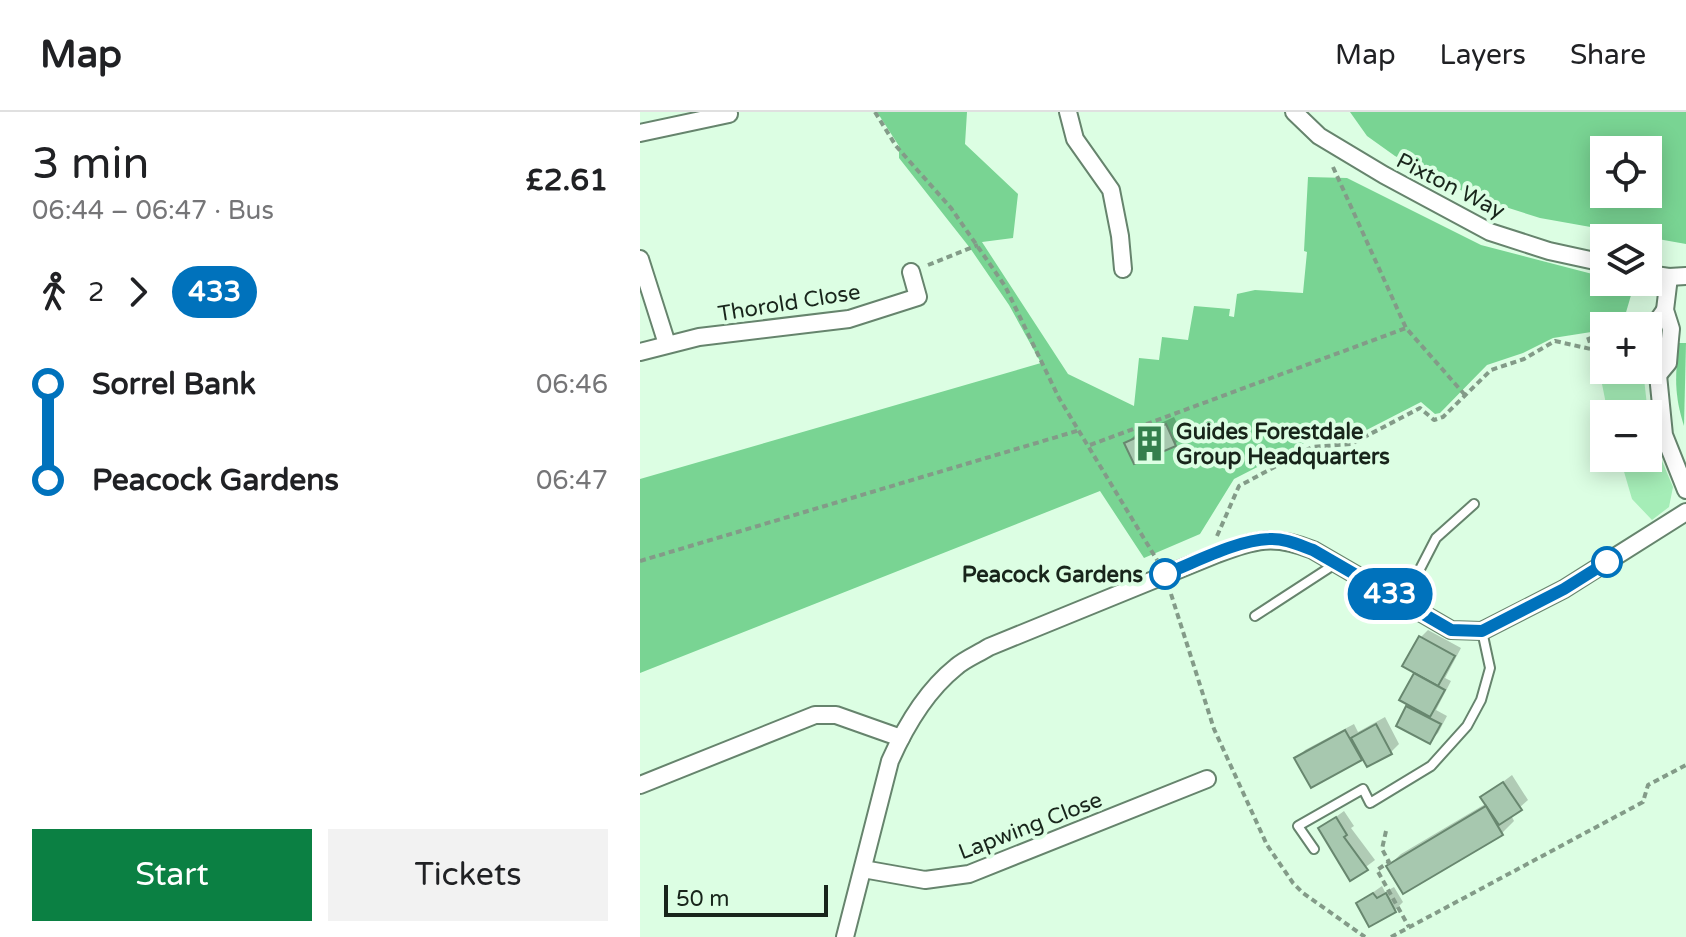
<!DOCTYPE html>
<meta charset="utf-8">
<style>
:root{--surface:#fff;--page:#f2f2f2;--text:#202124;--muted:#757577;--line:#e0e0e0;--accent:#0b8043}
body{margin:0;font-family:"Varela Round",sans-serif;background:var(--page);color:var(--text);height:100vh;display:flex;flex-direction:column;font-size:30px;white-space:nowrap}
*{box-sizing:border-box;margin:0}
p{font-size:26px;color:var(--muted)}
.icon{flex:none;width:44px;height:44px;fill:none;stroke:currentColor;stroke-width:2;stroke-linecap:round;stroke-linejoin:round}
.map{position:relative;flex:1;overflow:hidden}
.drawer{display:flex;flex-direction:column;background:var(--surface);width:640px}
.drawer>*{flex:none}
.badge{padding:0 16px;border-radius:26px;font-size:28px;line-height:52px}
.tools{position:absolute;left:950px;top:24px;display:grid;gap:16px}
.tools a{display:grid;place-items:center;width:72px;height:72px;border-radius:0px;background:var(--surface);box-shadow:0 4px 20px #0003;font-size:40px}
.scale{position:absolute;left:24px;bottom:20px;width:164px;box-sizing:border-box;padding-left:8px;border:4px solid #18251b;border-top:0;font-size:22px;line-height:28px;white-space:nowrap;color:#18251b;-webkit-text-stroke:6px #dcfee3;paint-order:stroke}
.map>.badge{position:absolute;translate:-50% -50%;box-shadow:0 0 0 4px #fff}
.legs{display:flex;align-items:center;gap:12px;height:88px;padding:0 32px;font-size:26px}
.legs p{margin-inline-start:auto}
.summary{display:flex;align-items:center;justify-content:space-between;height:136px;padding:0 32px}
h1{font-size:44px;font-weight:600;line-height:60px}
.primary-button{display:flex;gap:16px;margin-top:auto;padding:16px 32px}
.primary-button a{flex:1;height:92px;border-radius:0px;background:var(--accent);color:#fff;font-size:32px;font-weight:600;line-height:92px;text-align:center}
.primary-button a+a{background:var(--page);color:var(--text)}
ul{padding:0 32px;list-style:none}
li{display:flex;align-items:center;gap:28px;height:96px;font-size:30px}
li i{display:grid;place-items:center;width:12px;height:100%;margin:0 10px;background:currentColor}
li i::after{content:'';width:20px;height:20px;margin:-10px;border:6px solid;border-radius:50%;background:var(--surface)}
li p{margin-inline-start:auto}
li:first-child i{background:linear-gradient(#0000 50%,currentColor 0)}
li:last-child i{background:linear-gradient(currentColor 50%,#0000 0)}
header{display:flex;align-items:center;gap:48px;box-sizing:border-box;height:112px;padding:0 40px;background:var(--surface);border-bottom:2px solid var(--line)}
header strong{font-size:38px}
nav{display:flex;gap:44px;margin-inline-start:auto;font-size:28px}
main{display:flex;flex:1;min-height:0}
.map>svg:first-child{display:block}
.green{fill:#a5edb7}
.forest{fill:#79d493;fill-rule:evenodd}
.shadow{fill:#0003}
.building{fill:#a7c8af;stroke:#68876f;stroke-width:2}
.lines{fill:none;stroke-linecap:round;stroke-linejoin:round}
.service-casing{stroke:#66846d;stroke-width:12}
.minor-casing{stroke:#66846d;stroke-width:20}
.path{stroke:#839b88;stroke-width:4;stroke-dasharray:6 4;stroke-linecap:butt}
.service{stroke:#fff;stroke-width:8}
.minor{stroke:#fff;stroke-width:16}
.line-1-casing{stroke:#fff;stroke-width:18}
.line-1{stroke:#0072bc;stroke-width:12}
.stop-1-dot{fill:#fff;stroke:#0072bc;stroke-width:4}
.labels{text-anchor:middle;stroke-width:8;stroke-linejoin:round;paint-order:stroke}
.street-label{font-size:22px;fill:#18251b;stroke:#dcfee3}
.poi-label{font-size:22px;font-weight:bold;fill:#18251b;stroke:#dcfee3;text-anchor:start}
.stop-label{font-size:22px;font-weight:bold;fill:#18251b;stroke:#dcfee3;text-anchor:end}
</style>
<header>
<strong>Map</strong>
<nav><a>Map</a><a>Layers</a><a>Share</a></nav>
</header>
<main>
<section class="drawer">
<div class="summary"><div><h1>3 min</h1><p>06:44 – 06:47 · Bus</p></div><b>£2.61</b></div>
<div class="legs"><svg class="icon" aria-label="walk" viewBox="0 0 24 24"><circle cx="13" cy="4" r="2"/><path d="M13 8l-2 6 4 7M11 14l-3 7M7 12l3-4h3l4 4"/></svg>2<svg class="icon" aria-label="forward" viewBox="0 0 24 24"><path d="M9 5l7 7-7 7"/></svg><b class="badge" style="background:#0072bc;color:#fff">433</b></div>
<ul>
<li><i style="color:#0072bc"></i><b>Sorrel Bank</b><p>06:46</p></li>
<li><i style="color:#0072bc"></i><b>Peacock Gardens</b><p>06:47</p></li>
</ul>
<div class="primary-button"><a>Start</a><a>Tickets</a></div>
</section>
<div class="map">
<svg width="1046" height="825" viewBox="0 0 1046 825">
<rect width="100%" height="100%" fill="#dcfee3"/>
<g class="green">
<path d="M 961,244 L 964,244 L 964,258 L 1003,258 L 1008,302 L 968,302 L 957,247 Z"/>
<path d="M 1008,303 L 1011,323 L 1033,375 L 1029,395 L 1012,408 L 992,387 L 980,346 L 1008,346 Z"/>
</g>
<g class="forest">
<path d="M 237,0 L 327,0 L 325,32 L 378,82 L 373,126 L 342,130 L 428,262 L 494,294 L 499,246 L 519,248 L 522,225 L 548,228 L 554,194 L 590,197 L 589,204 L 594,205 L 597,182 L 615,178 L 663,181 L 667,140 L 664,139 L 668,65 L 707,66 L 841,133 L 964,165 L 964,170 L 994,173 L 982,214 L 964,214 L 964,218 L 913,226 L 883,241 L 847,253 L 800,301 L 795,302 L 781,290 L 711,326 L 672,327 L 594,367 L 560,422 L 504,446 L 460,379 L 0,561 L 0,367 L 401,251 L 369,193 L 330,136 L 259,46 L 259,34 Z"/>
<path d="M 710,0 L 1046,0 L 1046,132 L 900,106 L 834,85 L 755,44 L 727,24 ZM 964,38 L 1008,38 L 1008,82 L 964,82 Z"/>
<path d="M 1039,231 L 1046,231 L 1044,314 C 1034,283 1035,263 1039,231 Z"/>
</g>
<g class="shadow">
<path d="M 534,305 L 543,324 L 535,332 L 487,331 L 495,323 Z"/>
<path d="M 788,518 L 821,536 L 805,566 L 811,569 L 796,598 L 807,604 L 798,621 L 790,629 L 759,613 L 770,592 L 761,588 L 776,560 L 780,526 Z"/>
<path d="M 745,605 L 759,632 L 751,640 L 728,653 L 724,644 L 672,673 L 657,647 L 665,638 L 714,612 L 718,620 Z"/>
<path d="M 872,663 L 888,688 L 871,703 L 874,709 L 862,721 L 763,779 L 748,754 L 761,742 L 847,691 L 843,685 Z"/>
<path d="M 704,699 L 714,714 L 711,716 L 735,748 L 711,766 L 681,716 Z"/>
<path d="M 742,774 L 745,780 L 754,775 L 763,790 L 755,798 L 718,791 Z"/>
</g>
<g class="building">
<path d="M 526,312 L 536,334 L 494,352 L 484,331 Z"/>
<path d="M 779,524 L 815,544 L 798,574 L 762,554 Z"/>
<path d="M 774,561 L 805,578 L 790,605 L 759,588 Z"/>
<path d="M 766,594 L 801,612 L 790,632 L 756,614 Z"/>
<path d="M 736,612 L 752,642 L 727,655 L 711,626 Z"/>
<path d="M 705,618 L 722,648 L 671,676 L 654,646 Z"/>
<path d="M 863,670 L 882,698 L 859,713 L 840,685 Z"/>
<path d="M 846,694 L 863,723 L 763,782 L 746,754 Z"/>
<path d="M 696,705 L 707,723 L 704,725 L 728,758 L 710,769 L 678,716 Z"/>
<path d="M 733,781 L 737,786 L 746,781 L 756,800 L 729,815 L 716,791 Z"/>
</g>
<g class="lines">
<defs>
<g id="service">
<path d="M 763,490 L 796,426 L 834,392"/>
<path d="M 615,504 L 695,452"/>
<path d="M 674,737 L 658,714 L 723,677 L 730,691 L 791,654 L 827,614 L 841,588 L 850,556 L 842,519"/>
</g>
<g id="minor">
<path d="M 428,0 L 435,27 L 471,78 L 480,124 L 483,157"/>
<path d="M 654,0 L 679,24 L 744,63 L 850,120 L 909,139 L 964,151"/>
<path d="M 0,21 L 89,2"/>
<path d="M 0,147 L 27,232"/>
<path d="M 1008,162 L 1029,165 L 1046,164"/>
<path d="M 1025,198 L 1013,215 L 1009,249 L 1018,263 L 1024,323 L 1046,378"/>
<path d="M 0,240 L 59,225 L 209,207 L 278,185 L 271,160"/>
<path d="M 1018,263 L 1028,251 L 1030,227 L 1031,217 L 1025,198 L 1029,165"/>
<path d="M 0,673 L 175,603 L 196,603 L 261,626"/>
<path d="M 223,757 L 285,768 L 329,762 L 567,667"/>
<path d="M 205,825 L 250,649 C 265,615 286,579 316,555 C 325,547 338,542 349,535 L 577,442 C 616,428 633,422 673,438 L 811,518 L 842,519 L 924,477 L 1046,400"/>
</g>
</defs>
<use href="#service" class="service-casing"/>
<use href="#minor" class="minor-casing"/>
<g class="path">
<path d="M 235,0 L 256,34 L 311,96 L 365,174 L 419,286 L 517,448"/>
<path d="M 693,55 L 766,216 L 825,283"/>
<path d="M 288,153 L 338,133"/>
<path d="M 948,225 L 953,240"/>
<path d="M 450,333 L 766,216"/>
<path d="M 577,424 L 599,374 L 672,335 L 711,332 L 780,296 L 794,308 L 803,305 L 851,258 L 884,247 L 915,229 L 964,240"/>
<path d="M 0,449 L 440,318"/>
<path d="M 531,482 L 574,617 L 627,733 L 653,771 L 663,781 L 725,825"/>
<path d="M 746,719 L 742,737 L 749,750 L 737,758 L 769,815"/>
<path d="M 751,825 L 1003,690 L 1008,673 L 1046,653"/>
</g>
<use href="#service" class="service"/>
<use href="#minor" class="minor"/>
</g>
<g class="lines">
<defs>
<path id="line-1" d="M 525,462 C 556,450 597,428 629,427 C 645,426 659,433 673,438 L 811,518 L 842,519 L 924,477 L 967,450"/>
</defs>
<use href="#line-1" class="line-1-casing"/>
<use href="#line-1" class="line-1"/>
</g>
<defs>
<symbol id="building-bare" viewBox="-9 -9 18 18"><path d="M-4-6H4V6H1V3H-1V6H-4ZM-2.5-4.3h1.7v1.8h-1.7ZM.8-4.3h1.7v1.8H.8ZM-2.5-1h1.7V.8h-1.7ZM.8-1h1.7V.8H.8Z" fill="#347f4d" stroke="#dcfee3" stroke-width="2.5" paint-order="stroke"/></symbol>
</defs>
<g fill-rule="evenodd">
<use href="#building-bare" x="484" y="306" width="51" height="51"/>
</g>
<g class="stop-1-dot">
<circle cx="967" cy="450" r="14"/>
<circle cx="525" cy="462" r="14"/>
</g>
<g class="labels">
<g class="street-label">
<text transform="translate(811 73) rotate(27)" y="8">Pixton Way</text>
<text transform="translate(149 190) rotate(-9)" y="8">Thorold Close</text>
<text transform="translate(390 713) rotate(-21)" y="8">Lapwing Close</text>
</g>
<g class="poi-label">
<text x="536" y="327">Guides Forestdale<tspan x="536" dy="25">Group Headquarters</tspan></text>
</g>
<g class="stop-label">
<text x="503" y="470">Peacock Gardens</text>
</g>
</g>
</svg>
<div class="tools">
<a><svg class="icon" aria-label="locate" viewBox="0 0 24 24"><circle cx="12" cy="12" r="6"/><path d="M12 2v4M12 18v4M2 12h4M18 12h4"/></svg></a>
<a><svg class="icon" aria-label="layers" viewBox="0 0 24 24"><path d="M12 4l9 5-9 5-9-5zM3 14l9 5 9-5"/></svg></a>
<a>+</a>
<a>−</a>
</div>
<div class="scale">50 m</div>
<b class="badge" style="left:750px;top:482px;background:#0072bc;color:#fff">433</b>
</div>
</main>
